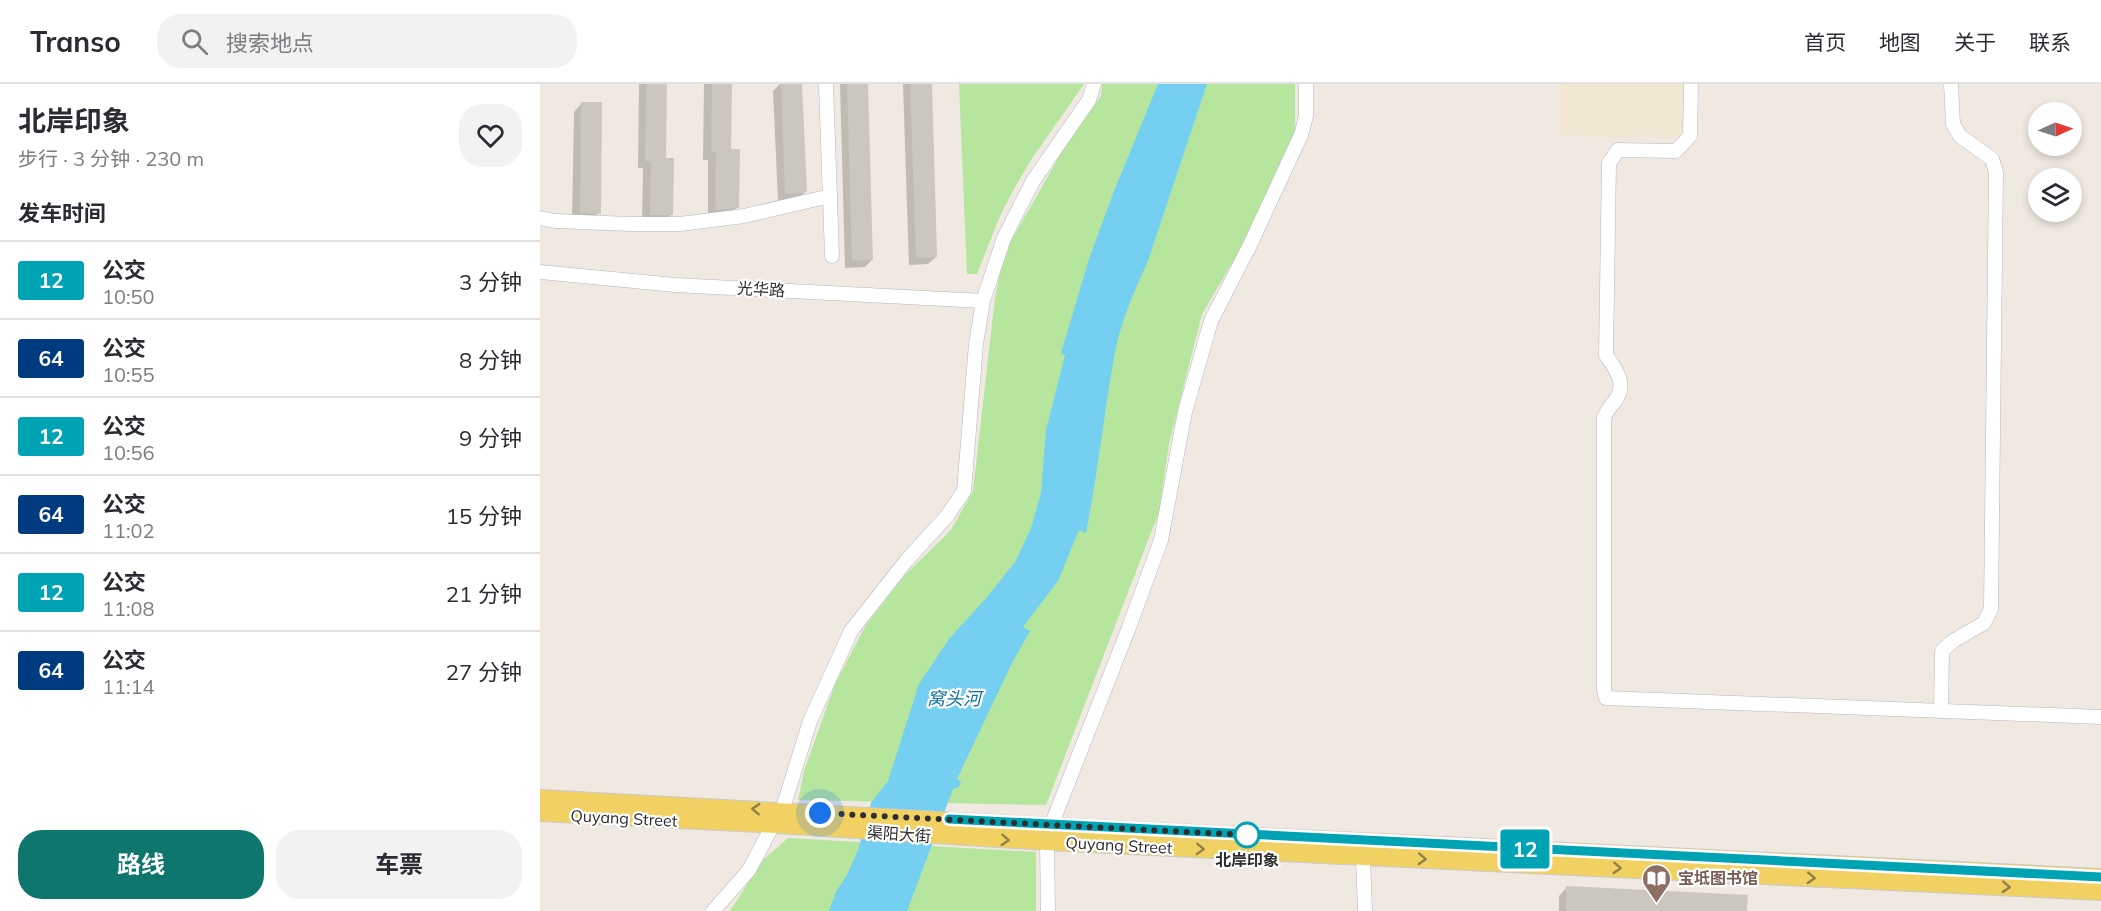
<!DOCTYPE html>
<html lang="zh">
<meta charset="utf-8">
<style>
:root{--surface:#fff;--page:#f2f2f3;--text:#2b2b33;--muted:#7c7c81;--line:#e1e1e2;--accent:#0f766e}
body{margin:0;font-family:Mulish,"Noto Sans SC",sans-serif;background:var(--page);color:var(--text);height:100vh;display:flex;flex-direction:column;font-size:22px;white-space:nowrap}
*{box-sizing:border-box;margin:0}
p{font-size:20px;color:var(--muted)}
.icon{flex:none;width:33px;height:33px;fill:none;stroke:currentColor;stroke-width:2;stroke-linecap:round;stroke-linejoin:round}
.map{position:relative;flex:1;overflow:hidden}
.panel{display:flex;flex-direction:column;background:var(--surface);width:540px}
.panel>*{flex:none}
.badge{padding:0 12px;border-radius:4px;font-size:21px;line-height:39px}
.needle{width:39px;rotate:87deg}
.fabs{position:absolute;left:1488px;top:18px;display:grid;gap:12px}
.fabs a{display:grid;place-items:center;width:54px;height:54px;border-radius:50%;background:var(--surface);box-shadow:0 3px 9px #0003;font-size:30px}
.you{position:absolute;width:30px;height:30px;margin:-15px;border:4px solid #fff;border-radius:50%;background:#1a73e8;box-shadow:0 0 0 9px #1a73e833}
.map>.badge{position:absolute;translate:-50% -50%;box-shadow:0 0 0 3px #fff}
h2{padding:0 18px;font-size:22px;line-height:54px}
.round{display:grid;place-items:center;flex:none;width:63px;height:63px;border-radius:24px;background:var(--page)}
.overview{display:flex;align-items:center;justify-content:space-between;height:102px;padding:0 18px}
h1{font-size:28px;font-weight:700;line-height:45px}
.button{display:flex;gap:12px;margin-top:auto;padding:12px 18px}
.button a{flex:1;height:69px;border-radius:24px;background:var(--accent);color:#fff;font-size:24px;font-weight:700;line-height:69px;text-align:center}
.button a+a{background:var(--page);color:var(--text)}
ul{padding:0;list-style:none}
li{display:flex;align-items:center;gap:18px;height:78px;padding:0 18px;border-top:2px solid var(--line)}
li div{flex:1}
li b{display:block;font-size:22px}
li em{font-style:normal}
li .badge{min-width:66px;font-weight:700;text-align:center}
header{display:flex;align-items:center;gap:36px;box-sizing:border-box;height:84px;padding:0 30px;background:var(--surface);border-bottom:2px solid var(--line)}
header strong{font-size:28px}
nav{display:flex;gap:33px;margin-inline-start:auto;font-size:21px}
.search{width:420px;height:54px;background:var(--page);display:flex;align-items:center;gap:15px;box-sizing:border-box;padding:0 21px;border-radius:24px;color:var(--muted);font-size:22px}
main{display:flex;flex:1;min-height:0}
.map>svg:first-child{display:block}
.education{fill:#f0e6d1}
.green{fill:#b6e59e}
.water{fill:#75cff0}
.shadow{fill:#0003}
.building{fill:#cbc7bf}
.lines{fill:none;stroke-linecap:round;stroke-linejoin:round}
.minor-casing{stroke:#b4b7c1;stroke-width:15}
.major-casing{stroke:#c9c9c9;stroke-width:18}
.minor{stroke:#fff;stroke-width:14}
.major{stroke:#f2d163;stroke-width:16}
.oneway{stroke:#908048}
.line-casing{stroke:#fff;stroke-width:14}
.line{stroke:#00a3b4;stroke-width:9}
.walk{stroke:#2e2e2e;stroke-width:6;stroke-dasharray:0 10.8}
.stop-dot{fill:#fff;stroke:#00a3b4;stroke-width:3}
.labels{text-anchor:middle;stroke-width:4.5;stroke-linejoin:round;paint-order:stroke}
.street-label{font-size:16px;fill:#2e2e2e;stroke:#fff}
.stop-label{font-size:16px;font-weight:bold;fill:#2e2e2e;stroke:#fff}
.education-label{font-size:16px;font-weight:bold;fill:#785e54;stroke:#fff;text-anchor:start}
.water-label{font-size:18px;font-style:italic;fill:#0d6fa3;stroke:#fff}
</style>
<header>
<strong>Transo</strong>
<div class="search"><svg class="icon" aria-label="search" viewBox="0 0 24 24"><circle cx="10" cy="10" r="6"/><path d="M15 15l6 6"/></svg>搜索地点</div>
<nav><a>首页</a><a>地图</a><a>关于</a><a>联系</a></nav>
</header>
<main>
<section class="panel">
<div class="overview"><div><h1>北岸印象</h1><p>步行 · 3 分钟 · 230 m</p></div><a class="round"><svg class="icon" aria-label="heart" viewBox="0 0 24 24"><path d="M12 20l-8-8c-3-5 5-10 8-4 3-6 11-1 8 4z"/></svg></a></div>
<h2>发车时间</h2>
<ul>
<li><span class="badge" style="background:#00a3b4;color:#fff">12</span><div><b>公交</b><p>10:50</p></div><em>3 分钟</em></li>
<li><span class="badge" style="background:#003b80;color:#fff">64</span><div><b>公交</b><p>10:55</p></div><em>8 分钟</em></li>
<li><span class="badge" style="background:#00a3b4;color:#fff">12</span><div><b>公交</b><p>10:56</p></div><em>9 分钟</em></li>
<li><span class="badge" style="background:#003b80;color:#fff">64</span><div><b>公交</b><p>11:02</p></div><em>15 分钟</em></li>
<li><span class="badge" style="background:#00a3b4;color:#fff">12</span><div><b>公交</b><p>11:08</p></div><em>21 分钟</em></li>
<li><span class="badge" style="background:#003b80;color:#fff">64</span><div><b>公交</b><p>11:14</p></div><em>27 分钟</em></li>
</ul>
<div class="button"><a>路线</a><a>车票</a></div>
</section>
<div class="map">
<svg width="1561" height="827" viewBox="0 0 1561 827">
<rect width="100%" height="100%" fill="#efe9e1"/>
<path class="education" d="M 1020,0 L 1145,0 L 1144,54 L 1020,52 Z"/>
<g class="green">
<path d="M 419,0 L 544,0 L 493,73 L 475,103 L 460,132 L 437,190 L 427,190 Z"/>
<path d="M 562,0 L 755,0 L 755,48 L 702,162 L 662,230 L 629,360 L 619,428 L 506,721 L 258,716 L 265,684 L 295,600 L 326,541 L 365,491 L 411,446 L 433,407 L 455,214 L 464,169 L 523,66 L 561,12 Z"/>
<path d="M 248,754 L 496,768 L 496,827 L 190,827 L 223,776 Z"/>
</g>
<path class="water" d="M 618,0 L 667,0 L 608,177 C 595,205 581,237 575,268 C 564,328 558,389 546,449 L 539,446 L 518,497 L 483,543 L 490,547 L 472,579 L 417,695 L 421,698 L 419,703 L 413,705 L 367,827 L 289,827 L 296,808 L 307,791 L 318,766 L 331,719 L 348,697 L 379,600 L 409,555 L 447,513 L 475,478 L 491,444 L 501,409 L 506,346 L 525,271 L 521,269 L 549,175 L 574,107 Z"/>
<g class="shadow">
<path d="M 99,0 L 125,0 L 124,75 L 132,130 L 123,139 L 102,139 L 103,84 L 98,84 Z"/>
<path d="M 164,0 L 191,0 L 190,66 L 197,123 L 189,131 L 168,133 L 168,76 L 163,76 Z"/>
<path d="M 240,0 L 261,0 L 265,108 L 257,116 L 238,117 L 233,7 Z"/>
<path d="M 300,0 L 326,0 L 332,176 L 325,183 L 305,184 Z"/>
<path d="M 363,0 L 390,0 L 396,173 L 388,180 L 369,181 Z"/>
<path d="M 42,19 L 59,129 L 51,137 L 32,137 L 34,28 Z"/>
<path d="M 1027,803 L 1206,827 L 1019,827 L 1019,812 Z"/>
</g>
<g class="building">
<path d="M 106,0 L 127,0 L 126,74 L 134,74 L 133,131 L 110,131 L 111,77 L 105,77 Z"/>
<path d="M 172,0 L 192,0 L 191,65 L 200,65 L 199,124 L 175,126 L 176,68 L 171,68 Z"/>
<path d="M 241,0 L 262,0 L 267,108 L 262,109 L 245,110 Z"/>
<path d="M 307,0 L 328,0 L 333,176 L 312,177 Z"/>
<path d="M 370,0 L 392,0 L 397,173 L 376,174 Z"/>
<path d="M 41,18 L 62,18 L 61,130 L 40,129 Z"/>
<path d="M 1026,802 L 1208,811 L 1207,827 L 1026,827 Z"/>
</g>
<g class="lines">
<defs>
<g id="minor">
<path d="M 286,0 L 292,172"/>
<path d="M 1151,0 L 1150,52 L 1136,67 L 1078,66 L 1069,79 L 1066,271 C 1074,283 1087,299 1077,314 C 1072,322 1067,325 1064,334 L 1064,605 L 1066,614 L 1561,633"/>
<path d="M 0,134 L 15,137 L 91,140 L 140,140 L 204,132 L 290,112"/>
<path d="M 0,188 L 135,201 L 443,217"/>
<path d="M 1401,627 L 1402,567 L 1413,557 L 1444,539 L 1451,525 L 1456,88 L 1452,75 L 1420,52 L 1413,40 L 1411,0"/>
<path d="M 242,727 L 270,637 L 311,547 L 366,477 L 407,432 L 424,407 L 436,260 L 443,217 L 464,154 L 493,97 L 549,16 L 554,0"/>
<path d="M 511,742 L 588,546 L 621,456 L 645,328 L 671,237 L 710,161 L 761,51 L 766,32 L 766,0"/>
<path d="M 507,758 L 508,827"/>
<path d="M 823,772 L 825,827"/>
<path d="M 173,827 L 209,786 L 233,741"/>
</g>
<g id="major">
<path d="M 0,714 L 511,742 L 1561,793"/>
<path d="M 0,729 L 238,741 L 507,758 L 1561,808"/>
</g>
</defs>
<use href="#minor" class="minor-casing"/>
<use href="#major" class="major-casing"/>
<use href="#minor" class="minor"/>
<use href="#major" class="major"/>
</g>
<defs><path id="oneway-chevron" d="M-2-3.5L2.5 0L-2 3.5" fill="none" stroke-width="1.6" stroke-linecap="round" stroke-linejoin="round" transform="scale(1.5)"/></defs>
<g class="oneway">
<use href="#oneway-chevron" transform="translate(216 725) rotate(-177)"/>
<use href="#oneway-chevron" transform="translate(465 756) rotate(3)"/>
<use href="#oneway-chevron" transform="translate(660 765) rotate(2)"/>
<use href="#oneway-chevron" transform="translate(882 775) rotate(3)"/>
<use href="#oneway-chevron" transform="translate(1077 784) rotate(3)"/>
<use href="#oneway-chevron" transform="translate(1271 794) rotate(3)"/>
<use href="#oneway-chevron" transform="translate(1466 803) rotate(3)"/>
</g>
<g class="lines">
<defs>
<path id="line" d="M 409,735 L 1561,793"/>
</defs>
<use href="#line" class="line-casing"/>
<use href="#line" class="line"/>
<path class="walk" d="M 280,729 L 707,751"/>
</g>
<defs>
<symbol id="library-pin" viewBox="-11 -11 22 30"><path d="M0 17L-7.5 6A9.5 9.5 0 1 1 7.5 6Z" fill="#8d6e63" stroke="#fff"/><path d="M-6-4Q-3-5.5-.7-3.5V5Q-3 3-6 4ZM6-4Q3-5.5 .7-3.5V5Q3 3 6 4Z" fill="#fff"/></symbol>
</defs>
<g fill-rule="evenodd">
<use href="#library-pin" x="1100" y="778" width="33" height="45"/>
</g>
<circle class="stop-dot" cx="707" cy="751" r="12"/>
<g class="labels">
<g class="street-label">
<text transform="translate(221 205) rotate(3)" y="6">光华路</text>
<text transform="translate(84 734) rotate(3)" y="6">Quyang Street</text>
<text transform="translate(359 750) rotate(4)" y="6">渠阳大街</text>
<text transform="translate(579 761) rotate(3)" y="6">Quyang Street</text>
</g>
<g class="stop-label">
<text x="707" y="782">北岸印象</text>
</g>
<g class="education-label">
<text x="1138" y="800">宝坻图书馆</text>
</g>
<g class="water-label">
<text x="414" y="621">窝头河</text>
</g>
</g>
</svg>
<div class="fabs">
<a><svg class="needle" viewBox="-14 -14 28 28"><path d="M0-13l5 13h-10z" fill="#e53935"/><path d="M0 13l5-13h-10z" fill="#7c7c81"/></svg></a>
<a><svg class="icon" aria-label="layers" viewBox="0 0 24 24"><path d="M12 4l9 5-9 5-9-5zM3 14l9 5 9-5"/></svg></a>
</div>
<div class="you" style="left:280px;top:729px"></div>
<b class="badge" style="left:985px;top:765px;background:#00a3b4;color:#fff">12</b>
</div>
</main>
